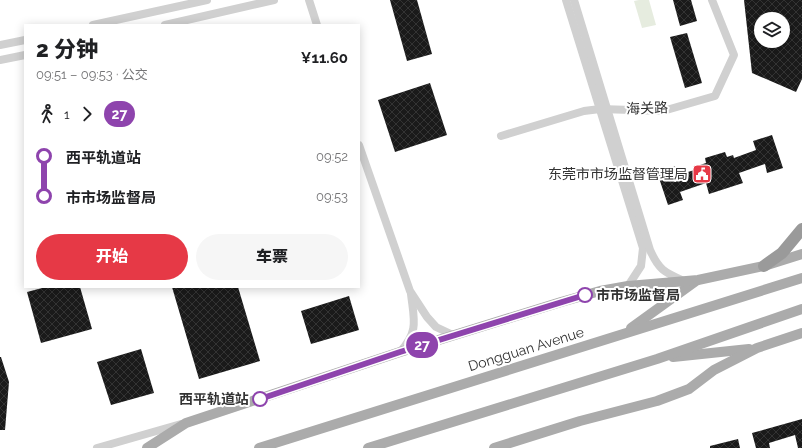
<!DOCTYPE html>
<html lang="zh">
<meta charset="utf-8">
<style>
:root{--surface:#fff;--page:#f6f6f6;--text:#202124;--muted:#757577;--accent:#e63946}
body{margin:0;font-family:Raleway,"Noto Sans SC",sans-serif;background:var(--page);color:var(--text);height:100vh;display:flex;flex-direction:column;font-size:15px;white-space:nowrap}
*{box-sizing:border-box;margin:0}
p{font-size:13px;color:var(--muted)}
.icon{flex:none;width:22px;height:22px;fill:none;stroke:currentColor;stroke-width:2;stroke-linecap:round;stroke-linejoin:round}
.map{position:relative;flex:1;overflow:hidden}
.sheet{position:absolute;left:24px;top:24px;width:336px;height:264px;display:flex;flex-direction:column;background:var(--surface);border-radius:0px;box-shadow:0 2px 10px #0003}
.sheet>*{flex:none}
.badge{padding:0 8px;border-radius:13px;font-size:14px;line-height:26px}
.buttons{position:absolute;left:754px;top:12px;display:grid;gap:8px}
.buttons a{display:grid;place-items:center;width:36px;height:36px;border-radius:50%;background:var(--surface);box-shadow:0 2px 10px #0003;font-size:20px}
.map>.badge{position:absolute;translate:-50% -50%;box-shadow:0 0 0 2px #fff}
.legs{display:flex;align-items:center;gap:6px;height:44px;padding:0 12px;font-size:13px}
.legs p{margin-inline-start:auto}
.headline{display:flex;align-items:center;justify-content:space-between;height:68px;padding:0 12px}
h1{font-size:22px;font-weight:800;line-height:30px}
.cta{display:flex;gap:8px;margin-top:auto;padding:8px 12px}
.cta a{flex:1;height:46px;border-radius:24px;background:var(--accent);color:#fff;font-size:16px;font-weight:800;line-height:46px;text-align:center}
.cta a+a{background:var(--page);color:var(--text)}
ul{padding:0 12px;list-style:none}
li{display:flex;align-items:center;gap:14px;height:40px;font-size:15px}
li i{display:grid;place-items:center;width:6px;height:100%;margin:0 5px;background:currentColor}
li i::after{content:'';width:10px;height:10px;margin:-5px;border:3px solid;border-radius:50%;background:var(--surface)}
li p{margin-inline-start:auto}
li:first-child i{background:linear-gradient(#0000 50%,currentColor 0)}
li:last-child i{background:linear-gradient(currentColor 50%,#0000 0)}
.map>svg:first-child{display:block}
.green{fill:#e6ecdf}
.building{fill:url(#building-cross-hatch);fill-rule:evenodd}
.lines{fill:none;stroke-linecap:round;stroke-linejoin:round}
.minor{stroke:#d0d0d0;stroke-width:8}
.major{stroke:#ababab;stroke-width:10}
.highway{stroke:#9a9a9a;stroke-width:12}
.line-1-casing{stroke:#fff;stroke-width:9}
.line-1{stroke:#8e44ad;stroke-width:6}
.stop-1-dot{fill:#fff;stroke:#8e44ad;stroke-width:2}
.labels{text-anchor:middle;stroke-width:4;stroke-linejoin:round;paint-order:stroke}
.street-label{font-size:14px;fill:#333;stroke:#fff}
.poi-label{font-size:14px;fill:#333;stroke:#fff;text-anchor:end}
.stop-label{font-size:14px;font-weight:bold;fill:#333;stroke:#fff;text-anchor:start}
</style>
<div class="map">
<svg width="802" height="448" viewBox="0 0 802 448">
<defs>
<pattern id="building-cross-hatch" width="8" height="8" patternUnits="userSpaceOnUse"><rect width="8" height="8" fill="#1a1a1a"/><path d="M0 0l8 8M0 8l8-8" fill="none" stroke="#333"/></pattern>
</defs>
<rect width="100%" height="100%" fill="#fff"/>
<path class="green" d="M 639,0 L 649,0 L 656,25 L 642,28 L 634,1 Z"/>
<g class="building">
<path d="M 390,0 L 417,0 L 432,54 L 407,61 Z"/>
<path d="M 673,0 L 691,0 L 697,21 L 680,26 Z"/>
<path d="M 744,0 L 802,0 L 802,79 L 796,92 L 752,73 ZM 761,19 L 783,19 L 783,41 L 761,41 Z"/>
<path d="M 687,33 L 702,83 L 685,88 L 670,37 Z"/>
<path d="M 430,83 L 447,135 L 395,152 L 378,100 Z"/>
<path d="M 772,135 L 783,168 L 767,173 L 765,164 L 739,173 L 743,183 L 709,194 L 706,183 L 680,192 L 683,200 L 668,205 L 657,172 L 675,166 L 678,175 L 701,168 L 700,165 L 706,163 L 705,158 L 725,152 L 727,157 L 733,155 L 734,158 L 756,150 L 753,141 Z"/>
<path d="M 46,287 L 80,287 L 92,329 L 41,343 L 27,292 Z"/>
<path d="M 172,287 L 238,287 L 260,361 L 199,379 Z"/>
<path d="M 349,296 L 359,330 L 311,344 L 301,311 Z"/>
<path d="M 141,349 L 154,393 L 111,405 L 97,362 Z"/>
<path d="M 0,357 L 1,357 L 9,382 L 5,430 L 0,430 Z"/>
<path d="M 802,419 L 802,448 L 798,448 L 795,435 L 769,443 L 770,448 L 756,448 L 752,433 Z"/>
<path d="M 738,439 L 740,448 L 710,448 L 710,446 Z"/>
</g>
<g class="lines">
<g class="minor">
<path d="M 309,0 L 317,25"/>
<path d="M 566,0 L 643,248 L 641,266 L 628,286"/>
<path d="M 574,0 L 650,250 C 659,270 664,272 684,281"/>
<path d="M 93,25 L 207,0"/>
<path d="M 165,25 L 274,0"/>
<path d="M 0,45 L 25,40"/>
<path d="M 0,60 L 25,55"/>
<path d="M 501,136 L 584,111 L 600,109 L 663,111 L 715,96 L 734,55 L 712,0"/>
<path d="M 359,145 L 410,291 L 427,317 L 436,327 L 453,335"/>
<path d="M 400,352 C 419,331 414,320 411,294"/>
<path d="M 97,448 L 181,424"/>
</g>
<g class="major">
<path d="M 631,328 L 696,281"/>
<path d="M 673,357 L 749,349"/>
<path d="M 147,448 L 186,423 L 400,352 L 561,302 L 600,291 L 628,286 L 698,280 L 764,266 L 802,254"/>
<path d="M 259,448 L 802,278"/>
<path d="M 368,448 L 657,359 L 802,309"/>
<path d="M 494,448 L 580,421 L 657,401 L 689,389 L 714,370 L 757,348 L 802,333"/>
</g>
<path class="highway" d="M 764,266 L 782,253 L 802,229"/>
</g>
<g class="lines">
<defs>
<path id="line-1" d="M 260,399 L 400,352 L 585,295"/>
</defs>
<use href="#line-1" class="line-1-casing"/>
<use href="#line-1" class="line-1"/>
</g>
<defs>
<symbol id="civic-square" viewBox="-11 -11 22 22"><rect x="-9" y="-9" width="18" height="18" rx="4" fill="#e63946" stroke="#fff"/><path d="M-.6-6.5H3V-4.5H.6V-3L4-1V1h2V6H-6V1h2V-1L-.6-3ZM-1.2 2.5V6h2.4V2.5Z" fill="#fff"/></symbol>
</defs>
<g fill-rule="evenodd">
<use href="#civic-square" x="691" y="163" width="22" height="22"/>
</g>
<g class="stop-1-dot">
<circle cx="585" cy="295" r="7"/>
<circle cx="260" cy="399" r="7"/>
</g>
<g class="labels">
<g class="street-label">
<text transform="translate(647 108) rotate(-2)" y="5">海关路</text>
<text transform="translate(526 349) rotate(-17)" y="5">Dongguan Avenue</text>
</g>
<g class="poi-label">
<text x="688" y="179">东莞市市场监督管理局</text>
</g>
<g class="stop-label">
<text x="596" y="300">市市场监督局</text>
<text x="249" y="404" text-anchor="end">西平轨道站</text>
</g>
</g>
</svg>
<div class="buttons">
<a><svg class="icon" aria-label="layers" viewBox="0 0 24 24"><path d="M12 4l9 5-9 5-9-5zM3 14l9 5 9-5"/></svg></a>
</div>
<b class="badge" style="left:422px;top:345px;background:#8e44ad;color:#fff">27</b>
<section class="sheet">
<div class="headline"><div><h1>2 分钟</h1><p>09:51 – 09:53 · 公交</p></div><b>¥11.60</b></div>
<div class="legs"><svg class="icon" aria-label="walk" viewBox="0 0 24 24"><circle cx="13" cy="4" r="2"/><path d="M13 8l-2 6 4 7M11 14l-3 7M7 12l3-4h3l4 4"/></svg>1<svg class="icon" aria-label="forward" viewBox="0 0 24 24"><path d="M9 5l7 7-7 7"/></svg><b class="badge" style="background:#8e44ad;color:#fff">27</b></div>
<ul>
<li><i style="color:#8e44ad"></i><b>西平轨道站</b><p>09:52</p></li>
<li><i style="color:#8e44ad"></i><b>市市场监督局</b><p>09:53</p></li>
</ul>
<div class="cta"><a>开始</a><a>车票</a></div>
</section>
</div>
